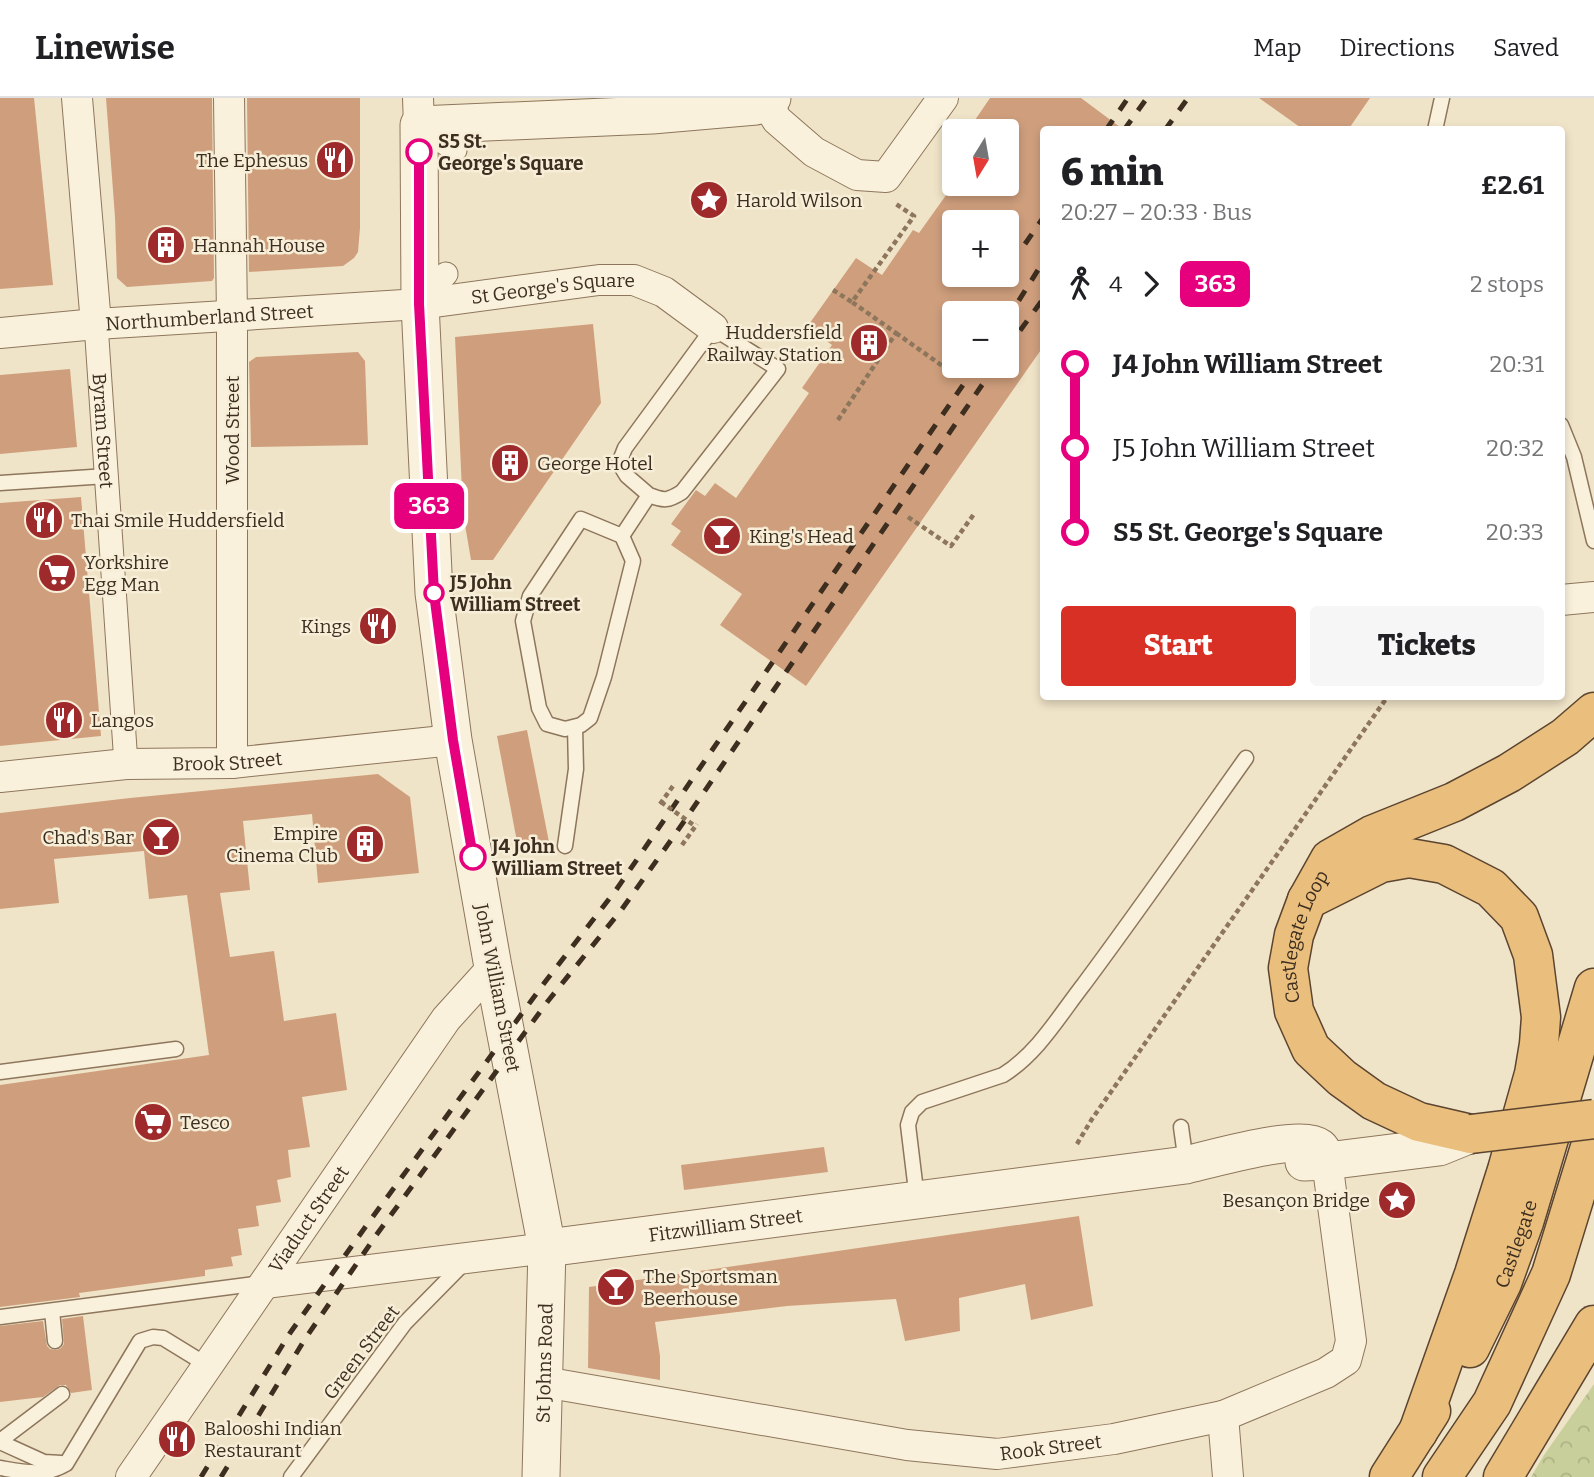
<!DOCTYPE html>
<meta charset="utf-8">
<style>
:root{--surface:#fff;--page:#f6f6f6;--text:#202124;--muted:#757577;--line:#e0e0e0;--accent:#d93025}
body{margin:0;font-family:Bitter,serif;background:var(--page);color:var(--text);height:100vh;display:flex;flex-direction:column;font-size:26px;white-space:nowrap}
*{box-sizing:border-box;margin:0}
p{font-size:23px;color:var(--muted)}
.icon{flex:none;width:38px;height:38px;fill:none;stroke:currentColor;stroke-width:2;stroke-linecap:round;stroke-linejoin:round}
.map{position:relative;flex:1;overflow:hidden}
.sheet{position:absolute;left:1040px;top:28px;width:525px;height:574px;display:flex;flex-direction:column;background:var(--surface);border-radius:7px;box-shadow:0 4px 10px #0003}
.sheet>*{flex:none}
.badge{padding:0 14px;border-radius:10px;font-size:24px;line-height:46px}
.needle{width:46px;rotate:191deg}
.controls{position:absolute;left:942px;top:21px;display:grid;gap:14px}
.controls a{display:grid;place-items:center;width:77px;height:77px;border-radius:7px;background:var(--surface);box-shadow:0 4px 10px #0003;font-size:35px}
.map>.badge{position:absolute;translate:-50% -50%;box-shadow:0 0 0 4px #fff}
.legs{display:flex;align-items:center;gap:10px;height:77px;padding:0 21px;font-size:23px}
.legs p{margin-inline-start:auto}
.summary{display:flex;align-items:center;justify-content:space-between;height:119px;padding:0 21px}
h1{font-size:38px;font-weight:800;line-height:52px}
.cta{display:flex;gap:14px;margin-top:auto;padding:14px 21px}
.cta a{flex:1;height:80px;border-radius:7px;background:var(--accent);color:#fff;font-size:28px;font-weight:800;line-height:80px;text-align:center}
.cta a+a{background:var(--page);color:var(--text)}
ul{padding:0 21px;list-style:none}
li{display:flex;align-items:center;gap:24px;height:84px;font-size:26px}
li i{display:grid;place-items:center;width:10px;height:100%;margin:0 9px;background:currentColor}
li i::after{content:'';width:18px;height:18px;margin:-9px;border:5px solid;border-radius:50%;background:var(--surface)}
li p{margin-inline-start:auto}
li:first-child i{background:linear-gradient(#0000 50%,currentColor 0)}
li:last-child i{background:linear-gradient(currentColor 50%,#0000 0)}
header{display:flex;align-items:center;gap:42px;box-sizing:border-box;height:98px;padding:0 35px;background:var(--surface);border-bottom:2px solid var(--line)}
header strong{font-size:33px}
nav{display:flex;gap:38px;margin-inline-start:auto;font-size:24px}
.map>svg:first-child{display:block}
.forest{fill:url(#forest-crowns)}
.building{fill:#cf9f7d;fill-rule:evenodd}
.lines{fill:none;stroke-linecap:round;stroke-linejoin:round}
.service-casing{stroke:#8d765c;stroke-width:17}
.pedestrian-casing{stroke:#8d765c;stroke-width:25}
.minor-casing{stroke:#8d765c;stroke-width:32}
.tertiary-casing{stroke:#8d765c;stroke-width:39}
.trunk-casing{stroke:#5b4430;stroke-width:41}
.path{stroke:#8d765c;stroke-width:4.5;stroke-dasharray:5 3.5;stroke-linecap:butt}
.service{stroke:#faf1dc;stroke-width:14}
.pedestrian{stroke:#faf1dc;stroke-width:23}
.minor{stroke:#faf1dc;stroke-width:30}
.tertiary{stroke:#faf1dc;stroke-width:37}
.trunk{stroke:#eabe7c;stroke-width:38}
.rail{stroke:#3d2e20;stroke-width:5;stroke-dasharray:12 12;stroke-linecap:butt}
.trunk-bridge-casing{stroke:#5b4430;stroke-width:41;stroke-linecap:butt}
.path-bridge{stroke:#8d765c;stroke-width:4.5;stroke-dasharray:5 3.5;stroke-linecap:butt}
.trunk-bridge{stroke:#eabe7c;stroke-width:38}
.line-1-casing{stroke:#fff;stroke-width:16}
.line-1{stroke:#e6007e;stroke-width:10}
.stop-1-dot{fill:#fff;stroke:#e6007e;stroke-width:3.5}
.labels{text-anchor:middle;stroke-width:5;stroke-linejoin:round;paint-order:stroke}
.stop-label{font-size:19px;font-weight:bold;fill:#3d2e20;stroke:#f7eed8;text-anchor:start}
.poi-label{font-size:19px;fill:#3d2e20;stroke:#f7eed8;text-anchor:start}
.street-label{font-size:19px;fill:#3d2e20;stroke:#f7eed8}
</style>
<header>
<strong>Linewise</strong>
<nav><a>Map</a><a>Directions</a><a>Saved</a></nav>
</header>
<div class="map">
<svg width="1594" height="1379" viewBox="0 0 1594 1379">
<defs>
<pattern id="forest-crowns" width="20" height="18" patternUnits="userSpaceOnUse" patternTransform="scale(1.75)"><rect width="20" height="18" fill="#c9cf9b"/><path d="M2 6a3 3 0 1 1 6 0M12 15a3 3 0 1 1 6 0" fill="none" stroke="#aeb285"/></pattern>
</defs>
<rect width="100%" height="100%" fill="#f0e4c8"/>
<path class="forest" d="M 1594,1286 L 1594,1379 L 1531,1379 L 1544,1357 Z"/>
<g class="building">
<path d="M 0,0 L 34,0 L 53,187 L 0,191 Z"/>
<path d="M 106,0 L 212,0 L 214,180 L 212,183 L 127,189 L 117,180 L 115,119 Z"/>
<path d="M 247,0 L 360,0 L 360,130 L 358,154 L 354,160 L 343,168 L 249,174 Z"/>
<path d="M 990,0 L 1081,0 L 1124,32 L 1043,32 L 1043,249 L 806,588 L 720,527 L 742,496 L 671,447 L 681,433 L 671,426 L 696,392 L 705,398 L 715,385 L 736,400 L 809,295 L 802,290 L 832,247 L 807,229 L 856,160 L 882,177 L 913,132 L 919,135 L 954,86 L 1006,86 L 1006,33 L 991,33 L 975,22 ZM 954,124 L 1006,124 L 1006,177 L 954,177 ZM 954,215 L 1006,215 L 1006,268 L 954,268 Z"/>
<path d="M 1259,0 L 1370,0 L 1348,32 L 1304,32 Z"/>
<path d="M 593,226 L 601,305 L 493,462 L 471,462 L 463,415 L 455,239 Z"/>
<path d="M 358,254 L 365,263 L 368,347 L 251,349 L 249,264 L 256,259 Z"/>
<path d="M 70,271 L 77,349 L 0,356 L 0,277 Z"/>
<path d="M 81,399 L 101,638 L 0,648 L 0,405 Z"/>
<path d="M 527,632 L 549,744 L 518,749 L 497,638 Z"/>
<path d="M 378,676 L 410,699 L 419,775 L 318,785 L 312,716 L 243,723 L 250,792 L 220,795 L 230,859 L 274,853 L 284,923 L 336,915 L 347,992 L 302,999 L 310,1049 L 288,1052 L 291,1079 L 277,1082 L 281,1104 L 256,1108 L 259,1128 L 238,1131 L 242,1157 L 231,1159 L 233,1168 L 205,1172 L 205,1178 L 79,1195 L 80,1199 L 0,1209 L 0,987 L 209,957 L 187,797 L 149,801 L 144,753 L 54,761 L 59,805 L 0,811 L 0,715 L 130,700 Z"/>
<path d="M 824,1049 L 828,1074 L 684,1092 L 681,1067 Z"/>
<path d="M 1079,1118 L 1093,1208 L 1031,1222 L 1025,1186 L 959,1200 L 960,1233 L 905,1243 L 896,1201 L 787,1208 L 655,1224 L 660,1258 L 660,1282 L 588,1270 L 589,1189 Z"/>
<path d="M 83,1218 L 92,1292 L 71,1295 L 66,1287 L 60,1287 L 43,1299 L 0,1304 L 0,1228 L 43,1223 L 47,1248 L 50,1251 L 57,1252 L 61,1250 L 64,1246 L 62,1221 Z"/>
</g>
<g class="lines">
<defs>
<g id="service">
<path d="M 1435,32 L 1442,0"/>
<path d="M 1561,327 L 1574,359 L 1594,443"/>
<path d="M 0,385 L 107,378"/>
<path d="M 581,421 L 622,438 L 633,463 L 604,579 L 590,620 L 581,627 L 565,631 L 547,626 L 539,610 L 523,523 L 530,498 Z"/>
<path d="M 622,438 L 649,397 C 664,403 668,403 682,394 L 778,271 L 713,230 L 625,350 L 619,365 L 627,378 L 649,397"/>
<path d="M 565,748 L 576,671 L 575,629"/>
<path d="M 0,974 L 176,951"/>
<path d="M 1181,1029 L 1186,1065"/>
<path d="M 917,1101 L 908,1027 L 912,1014 L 922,1004 L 1003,977 C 1038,955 1059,918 1084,886 C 1139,812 1192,736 1246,660"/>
<path d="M 52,1213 L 55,1243"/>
<path d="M 0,1219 L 262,1185"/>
<path d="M 0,1343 L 62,1296"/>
<path d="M 0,1344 L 44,1364 L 61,1365"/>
<path d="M 0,1370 C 24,1374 44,1379 66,1366 L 140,1243 L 153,1239 L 163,1240 L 207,1267"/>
<path d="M 291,1379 L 405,1225 L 466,1163"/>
</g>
<g id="pedestrian">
<path d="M 420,28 L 455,52"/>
<path d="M 420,206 L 446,176"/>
<path id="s1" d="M 96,226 L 126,666"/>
</g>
<g id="minor">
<path d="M 77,0 L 96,226"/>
<path d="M 229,0 L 232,218 L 232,665"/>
<path d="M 418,0 L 419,27"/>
<path d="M 767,5 L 777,22 L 814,54 L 857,77 L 886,79 L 943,0"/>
<path id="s2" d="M 0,235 L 96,226 L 420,206 L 599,182 L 634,182 L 664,194 L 713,230"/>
<path d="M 1561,502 L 1594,499"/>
<path id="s3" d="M 0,679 L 126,666 L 232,665 L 453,642"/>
<path d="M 265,1185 L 547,1150"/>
<path id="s4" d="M 544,1284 L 907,1347 L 997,1356 L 1114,1341 L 1223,1318 L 1326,1275 L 1346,1262 L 1351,1243 L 1327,1063"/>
<path d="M 1223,1318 L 1228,1379"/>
<path id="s5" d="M 131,1379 L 446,921 L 493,869"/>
</g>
<g id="tertiary">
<path d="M 1304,1064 L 1327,1063 L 1439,1049 L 1471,1036"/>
<path id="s6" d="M 547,1150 L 1186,1067 C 1211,1061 1301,1035 1319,1049 C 1323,1052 1325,1059 1327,1063"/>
<path id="s7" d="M 541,1379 L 547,1150 L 493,869 L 453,642 L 434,495 L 420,206 L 419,27 L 652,17 L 756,8 L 767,5 L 772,0"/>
</g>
<g id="trunk">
<path d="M 1307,802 L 1381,765 L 1409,760 L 1444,766 L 1491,790 L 1519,819 L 1533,857 L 1541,919 L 1539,946 L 1534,976 L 1507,1072 L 1474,1176 L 1418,1334"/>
<path id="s8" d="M 1471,1036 L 1419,1024 L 1374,1003 L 1342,980 L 1311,951 L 1294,913 L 1288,870 L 1294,837 L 1307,802 L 1330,761 L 1372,737 L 1454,704 L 1509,675 L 1565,639 L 1594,614"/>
<path id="s9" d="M 1470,1250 L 1502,1185 L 1524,1124 L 1594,890"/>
<path d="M 1389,1379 L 1431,1313"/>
<path d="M 1442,1379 L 1492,1305 L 1551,1176 L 1594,1036"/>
<path d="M 1503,1379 L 1594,1227"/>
</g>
</defs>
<use href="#service" class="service-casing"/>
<use href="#pedestrian" class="pedestrian-casing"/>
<use href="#minor" class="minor-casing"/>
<use href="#tertiary" class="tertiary-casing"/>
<use href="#trunk" class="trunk-casing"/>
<g class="path">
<path d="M 833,192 L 852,204"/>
<path d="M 896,235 L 958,279"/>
<path d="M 838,322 L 896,235 L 852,204 L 914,118 L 896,106"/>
<path d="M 908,419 L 951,448 L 974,416"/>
<path d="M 660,706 L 673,688"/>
<path d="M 682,747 L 697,726"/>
<path d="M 1077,1046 L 1092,1021 L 1388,598"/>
</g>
<use href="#service" class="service"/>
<use href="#pedestrian" class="pedestrian"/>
<use href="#minor" class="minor"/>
<use href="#tertiary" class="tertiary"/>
<use href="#trunk" class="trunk"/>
<g class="rail">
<path d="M 1106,32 L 1128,0"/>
<path d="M 1124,32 L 1147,0"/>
<path d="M 1165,32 L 1188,0"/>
<path d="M 1025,146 L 1043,120"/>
<path d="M 1006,223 L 1043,164"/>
<path d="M 1006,252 L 1043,201"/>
<path d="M 201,1379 L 290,1235 L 366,1128 L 545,884 L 616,792 L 976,268"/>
<path d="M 221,1379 L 305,1241 L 377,1136 L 548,903 L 622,811 L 674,738 L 995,268"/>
</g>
<defs>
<path id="trunk-bridge" d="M 1471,1036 L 1594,1021"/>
</defs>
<use href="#trunk-bridge" class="trunk-bridge-casing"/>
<path class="path-bridge" d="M 661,704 L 695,728"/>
<use href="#trunk-bridge" class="trunk-bridge"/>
</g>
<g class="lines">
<defs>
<path id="line-1" d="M 419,54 L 419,206 L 434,495 L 453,642 L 473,759"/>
</defs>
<use href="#line-1" class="line-1-casing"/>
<use href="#line-1" class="line-1"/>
</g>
<defs>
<symbol id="restaurant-disc" viewBox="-11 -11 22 22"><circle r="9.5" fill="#9e2a2b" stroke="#f7eed8"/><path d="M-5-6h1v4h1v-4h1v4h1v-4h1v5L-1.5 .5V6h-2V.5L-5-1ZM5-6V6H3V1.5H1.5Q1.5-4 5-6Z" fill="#fff"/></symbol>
<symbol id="sight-disc" viewBox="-11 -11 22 22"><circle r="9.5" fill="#9e2a2b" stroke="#f7eed8"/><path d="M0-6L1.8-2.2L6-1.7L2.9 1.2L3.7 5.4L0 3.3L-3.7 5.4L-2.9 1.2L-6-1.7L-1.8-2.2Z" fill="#fff"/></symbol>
<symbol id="building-disc" viewBox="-11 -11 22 22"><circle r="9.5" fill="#9e2a2b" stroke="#f7eed8"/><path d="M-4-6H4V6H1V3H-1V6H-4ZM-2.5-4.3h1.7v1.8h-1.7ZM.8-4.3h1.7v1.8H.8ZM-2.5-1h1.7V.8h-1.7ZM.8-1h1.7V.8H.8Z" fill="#fff"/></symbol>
<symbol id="bar-disc" viewBox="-11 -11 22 22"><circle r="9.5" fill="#9e2a2b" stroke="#f7eed8"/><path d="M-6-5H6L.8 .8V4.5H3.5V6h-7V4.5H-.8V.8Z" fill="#fff"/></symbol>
<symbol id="supermarket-disc" viewBox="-11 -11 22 22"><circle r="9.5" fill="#9e2a2b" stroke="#f7eed8"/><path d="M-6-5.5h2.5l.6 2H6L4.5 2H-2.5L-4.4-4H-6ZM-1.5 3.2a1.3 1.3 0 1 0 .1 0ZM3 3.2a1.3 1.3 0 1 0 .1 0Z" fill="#fff"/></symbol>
</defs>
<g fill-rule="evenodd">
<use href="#restaurant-disc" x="313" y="40" width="44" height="44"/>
<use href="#sight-disc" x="687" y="80" width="44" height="44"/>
<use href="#building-disc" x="144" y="125" width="44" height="44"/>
<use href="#building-disc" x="847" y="223" width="44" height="44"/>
<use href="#building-disc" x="488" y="343" width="44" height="44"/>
<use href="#restaurant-disc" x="22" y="400" width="44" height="44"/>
<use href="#bar-disc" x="700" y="416" width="44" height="44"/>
<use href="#supermarket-disc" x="35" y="453" width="44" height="44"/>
<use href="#restaurant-disc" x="356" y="506" width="44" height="44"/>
<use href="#restaurant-disc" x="42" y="600" width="44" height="44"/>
<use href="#bar-disc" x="139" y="717" width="44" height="44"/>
<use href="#building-disc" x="343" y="724" width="44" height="44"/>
<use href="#supermarket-disc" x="131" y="1002" width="44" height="44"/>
<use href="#sight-disc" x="1375" y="1080" width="44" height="44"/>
<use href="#bar-disc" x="594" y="1167" width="44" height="44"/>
<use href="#restaurant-disc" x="155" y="1319" width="44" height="44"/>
</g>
<g class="stop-1-dot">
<circle cx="419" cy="54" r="12"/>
<circle cx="434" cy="495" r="9"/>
<circle cx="473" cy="759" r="12"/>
</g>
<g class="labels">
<g class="stop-label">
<text x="438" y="50">S5 St.<tspan x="438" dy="22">George's Square</tspan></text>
<text x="450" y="491">J5 John<tspan x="450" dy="22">William Street</tspan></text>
<text x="492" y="755">J4 John<tspan x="492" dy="22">William Street</tspan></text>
</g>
<g class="poi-label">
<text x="308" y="69" text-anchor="end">The Ephesus</text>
<text x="736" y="109">Harold Wilson</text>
<text x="193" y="154">Hannah House</text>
<text x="842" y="241" text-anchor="end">Huddersfield<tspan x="842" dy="22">Railway Station</tspan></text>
<text x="537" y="372">George Hotel</text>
<text x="71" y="429">Thai Smile Huddersfield</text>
<text x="749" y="445">King's Head</text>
<text x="84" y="471">Yorkshire<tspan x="84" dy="22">Egg Man</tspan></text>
<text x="351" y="535" text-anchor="end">Kings</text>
<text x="91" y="629">Langos</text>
<text x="338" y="742" text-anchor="end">Empire<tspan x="338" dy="22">Cinema Club</tspan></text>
<text x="134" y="746" text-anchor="end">Chad's Bar</text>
<text x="180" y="1031">Tesco</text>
<text x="1370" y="1109" text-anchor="end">Besançon Bridge</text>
<text x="643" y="1185">The Sportsman<tspan x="643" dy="22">Beerhouse</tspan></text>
<text x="204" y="1337">Balooshi Indian<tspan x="204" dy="22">Restaurant</tspan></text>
</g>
<g class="street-label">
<text dy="7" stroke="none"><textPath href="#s2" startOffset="555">St George's Square</textPath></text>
<text dy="7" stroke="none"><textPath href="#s2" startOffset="210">Northumberland Street</textPath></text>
<text transform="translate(232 332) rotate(-90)" y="7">Wood Street</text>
<text dy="7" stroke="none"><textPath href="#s1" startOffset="107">Byram Street</textPath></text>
<text dy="7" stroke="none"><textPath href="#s3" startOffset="228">Brook Street</textPath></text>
<text dy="7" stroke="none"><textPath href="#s8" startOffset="304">Castlegate Loop</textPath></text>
<text transform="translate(498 890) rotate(79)" y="7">John William Street</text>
<text dy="7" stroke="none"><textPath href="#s5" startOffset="313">Viaduct Street</textPath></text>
<text dy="7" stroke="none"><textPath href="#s6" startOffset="180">Fitzwilliam Street</textPath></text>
<text dy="7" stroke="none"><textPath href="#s9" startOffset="114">Castlegate</textPath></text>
<text transform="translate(361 1254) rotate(-53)" y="7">Green Street</text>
<text dy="7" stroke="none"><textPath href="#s7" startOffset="114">St Johns Road</textPath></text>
<text dy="7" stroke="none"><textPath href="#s4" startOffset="513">Rook Street</textPath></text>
</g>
</g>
</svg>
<div class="controls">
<a><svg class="needle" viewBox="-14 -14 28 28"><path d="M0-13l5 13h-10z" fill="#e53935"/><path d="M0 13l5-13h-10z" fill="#757577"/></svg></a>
<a>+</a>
<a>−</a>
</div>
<b class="badge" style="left:429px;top:408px;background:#e6007e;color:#fff">363</b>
<section class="sheet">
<div class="summary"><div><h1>6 min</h1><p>20:27 – 20:33 · Bus</p></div><b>£2.61</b></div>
<div class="legs"><svg class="icon" aria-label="walk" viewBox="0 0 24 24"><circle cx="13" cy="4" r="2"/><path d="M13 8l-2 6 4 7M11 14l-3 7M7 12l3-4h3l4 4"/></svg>4<svg class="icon" aria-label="forward" viewBox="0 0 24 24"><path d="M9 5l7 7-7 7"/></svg><b class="badge" style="background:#e6007e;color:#fff">363</b><p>2 stops</p></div>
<ul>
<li><i style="color:#e6007e"></i><b>J4 John William Street</b><p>20:31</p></li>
<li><i style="color:#e6007e"></i><span>J5 John William Street</span><p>20:32</p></li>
<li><i style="color:#e6007e"></i><b>S5 St. George's Square</b><p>20:33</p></li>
</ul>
<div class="cta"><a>Start</a><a>Tickets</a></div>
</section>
</div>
